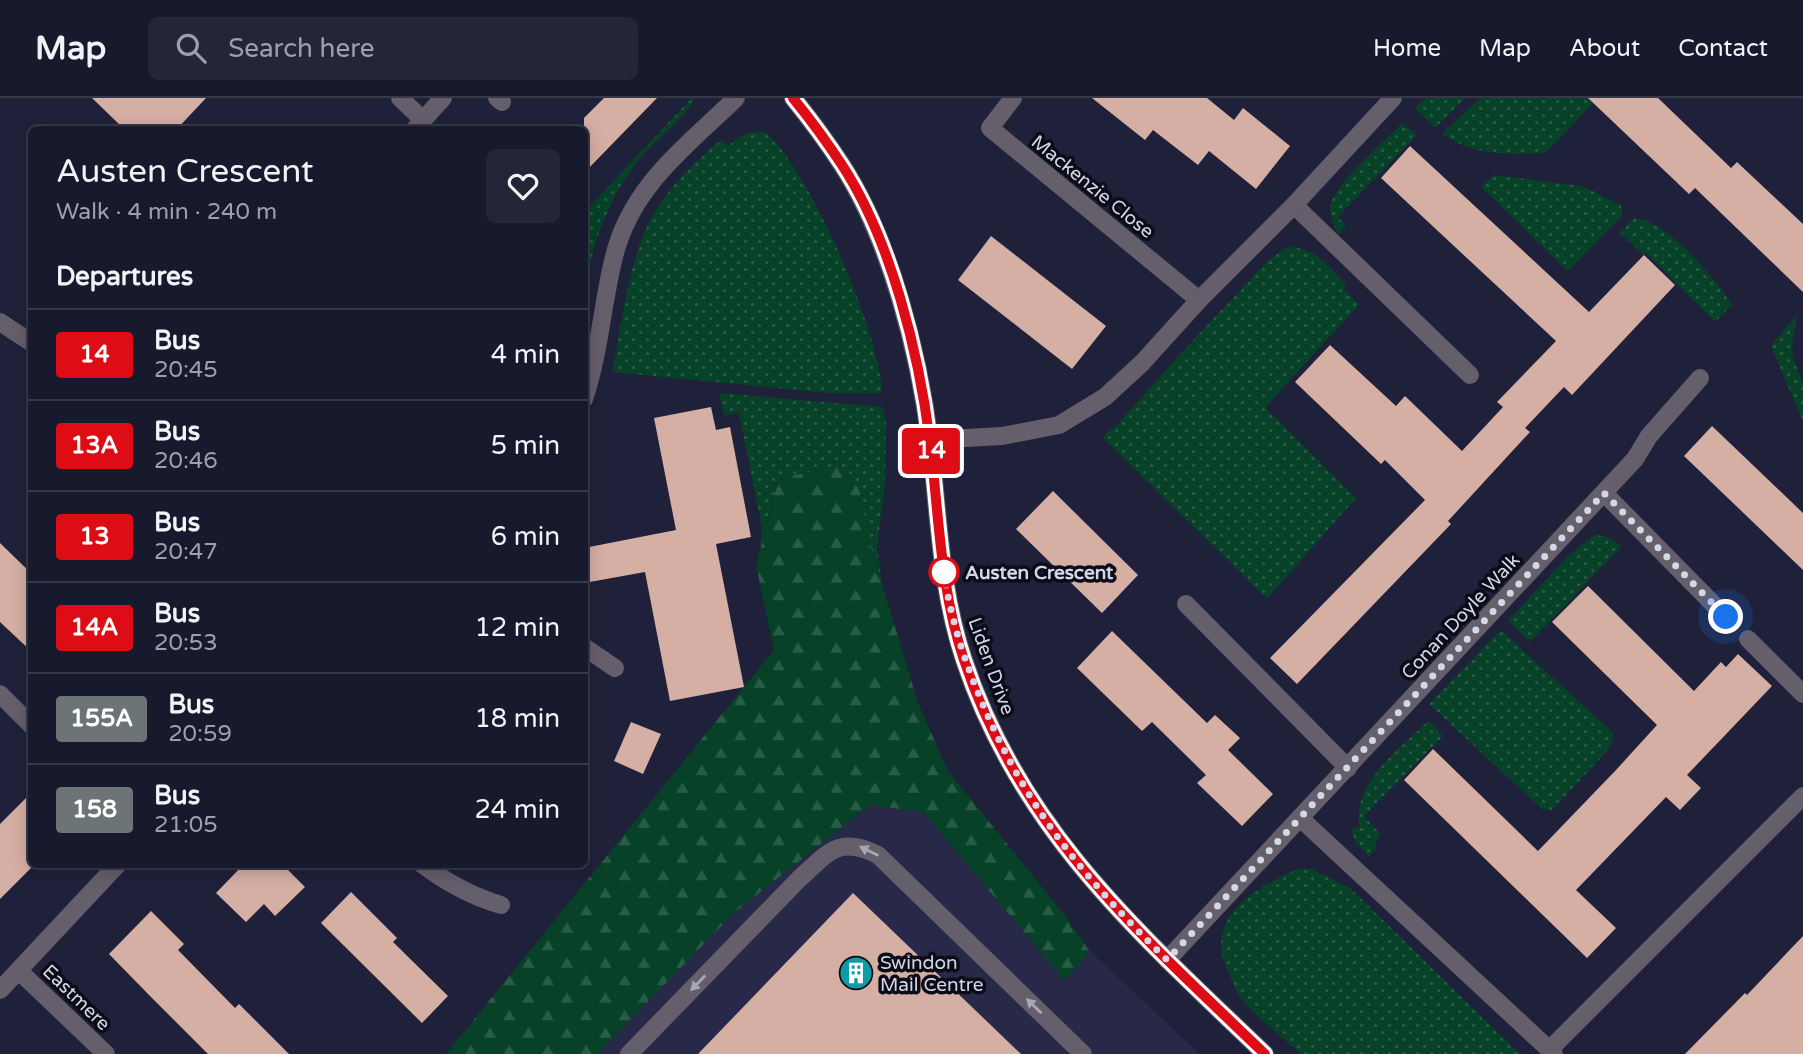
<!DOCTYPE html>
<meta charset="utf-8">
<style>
:root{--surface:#17192c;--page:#242638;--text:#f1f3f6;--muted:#9ea0a9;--line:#363848}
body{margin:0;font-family:"Varela Round",sans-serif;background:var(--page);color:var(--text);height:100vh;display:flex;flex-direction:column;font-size:26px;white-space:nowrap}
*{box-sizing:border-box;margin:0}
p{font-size:23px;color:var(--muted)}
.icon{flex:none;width:38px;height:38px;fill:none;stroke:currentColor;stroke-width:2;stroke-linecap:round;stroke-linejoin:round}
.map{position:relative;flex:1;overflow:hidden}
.panel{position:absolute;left:28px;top:28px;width:560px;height:742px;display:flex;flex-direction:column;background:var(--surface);border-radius:10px;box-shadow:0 4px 18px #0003,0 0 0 2px var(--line)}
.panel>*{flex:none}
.badge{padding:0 14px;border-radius:5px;font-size:24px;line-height:46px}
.you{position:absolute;width:35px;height:35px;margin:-18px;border:5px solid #fff;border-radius:50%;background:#1a73e8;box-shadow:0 0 0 10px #1a73e833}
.map>.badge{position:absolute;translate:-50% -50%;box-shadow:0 0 0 4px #fff}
h2{padding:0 28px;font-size:26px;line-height:63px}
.round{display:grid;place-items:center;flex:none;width:74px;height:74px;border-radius:10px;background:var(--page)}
.headline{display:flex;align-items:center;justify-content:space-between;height:119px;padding:0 28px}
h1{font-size:33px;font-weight:600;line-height:52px}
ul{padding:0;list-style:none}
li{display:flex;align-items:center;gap:21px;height:91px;padding:0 28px;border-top:2px solid var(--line)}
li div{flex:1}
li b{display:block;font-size:26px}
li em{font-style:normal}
li .badge{min-width:77px;font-weight:700;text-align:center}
header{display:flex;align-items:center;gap:42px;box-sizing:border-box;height:98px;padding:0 35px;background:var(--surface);border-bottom:2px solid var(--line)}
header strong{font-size:33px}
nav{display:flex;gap:38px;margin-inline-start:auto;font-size:24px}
.search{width:490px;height:63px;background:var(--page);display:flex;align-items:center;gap:18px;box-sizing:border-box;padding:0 24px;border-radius:10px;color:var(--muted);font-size:26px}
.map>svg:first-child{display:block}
.built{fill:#282949}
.grass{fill:url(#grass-dots)}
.forest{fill:url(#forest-firs)}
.building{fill:#d5aea4}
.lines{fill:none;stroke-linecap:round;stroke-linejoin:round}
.minor{stroke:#655e6b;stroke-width:18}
.oneway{fill:#a8a7b7}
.line-casing{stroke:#fff;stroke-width:16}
.line{stroke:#dd0c15;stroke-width:10}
.walk{stroke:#d5d7e9;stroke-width:7;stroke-dasharray:0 12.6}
.stop-dot{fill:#fff;stroke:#dd0c15;stroke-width:3.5}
.labels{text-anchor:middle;stroke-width:7;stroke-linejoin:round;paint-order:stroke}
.street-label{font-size:19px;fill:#d5d7e9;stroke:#0b0c17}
.stop-label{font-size:19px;font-weight:bold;fill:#d5d7e9;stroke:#0b0c17;text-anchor:start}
.poi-label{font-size:19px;fill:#d5d7e9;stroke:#0b0c17;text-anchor:start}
</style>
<header>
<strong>Map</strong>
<div class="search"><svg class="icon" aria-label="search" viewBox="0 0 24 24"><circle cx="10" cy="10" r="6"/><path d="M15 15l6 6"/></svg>Search here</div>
<nav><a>Home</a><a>Map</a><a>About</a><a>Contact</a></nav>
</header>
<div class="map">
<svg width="1803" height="956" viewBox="0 0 1803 956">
<defs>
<pattern id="grass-dots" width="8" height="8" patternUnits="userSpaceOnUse" patternTransform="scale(1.75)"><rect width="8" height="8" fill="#064128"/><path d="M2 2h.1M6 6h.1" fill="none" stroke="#295c47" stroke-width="1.8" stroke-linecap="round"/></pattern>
<pattern id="forest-firs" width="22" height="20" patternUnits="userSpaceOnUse" patternTransform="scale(1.75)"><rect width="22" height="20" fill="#064128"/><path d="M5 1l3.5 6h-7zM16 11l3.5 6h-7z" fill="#295c47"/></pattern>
</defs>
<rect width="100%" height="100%" fill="#1f213a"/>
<path class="built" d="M 881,662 L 1059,815 L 1097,860 L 1200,956 L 558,956 Z"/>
<g class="grass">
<path d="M 692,0 L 695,0 C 683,22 660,38 644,56 C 611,93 594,141 585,189 L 585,113 Z"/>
<path d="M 1426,0 L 1465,0 L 1435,30 L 1415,10 Z"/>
<path d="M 1480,0 L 1598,0 L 1546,55 C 1507,57 1476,58 1442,36 Z"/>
<path d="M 1402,25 L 1417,37 L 1338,119 L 1346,128 L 1338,137 C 1334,127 1328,115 1331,105 C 1339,82 1384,44 1402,25 Z"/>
<path d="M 755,34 L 765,34 C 809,69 881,238 882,295 L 828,295 L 612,274 C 622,226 629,158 653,117 C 670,88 695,63 721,42 L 728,48 L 743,37 Z"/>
<path d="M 1494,77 L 1582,88 L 1621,107 L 1622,118 L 1568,173 L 1481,89 Z"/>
<path d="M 1634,120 C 1662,118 1719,184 1732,207 L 1715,224 L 1646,155 L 1643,157 L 1620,135 Z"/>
<path d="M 1290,149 C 1315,150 1330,169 1346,187 L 1344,191 L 1359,207 L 1267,307 L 1267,311 L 1356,400 L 1267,501 L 1102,339 L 1116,328 C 1156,283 1196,238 1238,195 C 1253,179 1269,157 1290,149 Z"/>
<path d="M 1797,216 L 1792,246 L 1793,260 L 1803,285 L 1803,324 L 1771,248 Z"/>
<path d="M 719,295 L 883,309 L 886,325 L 885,386 L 877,449 L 882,485 L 872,453 L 840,368 L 779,380 L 760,451 L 762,430 L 739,315 L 724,317 Z"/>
<path d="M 1594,437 L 1606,438 L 1622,448 L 1530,544 L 1508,523 L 1568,458 Z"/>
<path d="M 1501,532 L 1613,635 L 1612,646 L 1608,652 L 1552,712 L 1543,712 L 1429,606 Z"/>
<path d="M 1427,624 L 1430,624 L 1443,638 L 1364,718 L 1381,737 L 1374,745 L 1378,749 L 1369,759 L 1356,744 L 1351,732 L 1359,729 C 1353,683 1398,653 1427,624 Z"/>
<path d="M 1298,771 L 1311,771 L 1350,790 L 1520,956 L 1301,956 C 1281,938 1258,921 1241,900 C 1236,894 1233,884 1229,876 C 1201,821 1254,790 1298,771 Z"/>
</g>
<path class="forest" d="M 840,368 L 858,385 L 872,453 L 918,605 L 948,673 L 1067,820 L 1089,853 L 1065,883 L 923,714 L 870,707 L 734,815 L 597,956 L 446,956 L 774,552 L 756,467 L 779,380 Z"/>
<g class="building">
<path d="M 92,0 L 206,0 L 176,32 L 125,32 Z"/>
<path d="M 604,0 L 657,0 L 584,75 L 584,20 Z"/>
<path d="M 1092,0 L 1207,0 L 1234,22 L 1243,10 L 1290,48 L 1256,91 L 1209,53 L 1198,67 L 1153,32 L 1145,42 Z"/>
<path d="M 1588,0 L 1658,0 L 1731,70 L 1737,64 L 1803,126 L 1803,194 L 1695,90 L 1689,96 Z"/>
<path d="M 1410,48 L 1589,214 L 1644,157 L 1675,187 L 1572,297 L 1564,289 L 1525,330 L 1530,334 L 1448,423 L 1451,426 L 1297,586 L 1270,560 L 1425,402 L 1385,362 L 1381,366 L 1295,284 L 1330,247 L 1396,308 L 1405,298 L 1462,353 L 1503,309 L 1497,304 L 1556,243 L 1381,80 Z"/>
<path d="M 991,138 L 1106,228 L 1072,271 L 958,182 Z"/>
<path d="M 711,309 L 716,332 L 730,329 L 751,439 L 716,446 L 744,589 L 670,603 L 645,474 L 584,485 L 584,450 L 676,432 L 654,320 Z"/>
<path d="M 1712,328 L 1803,415 L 1803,472 L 1684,358 Z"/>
<path d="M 1053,393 L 1138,477 L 1102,515 L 1016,431 Z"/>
<path d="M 0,445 L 32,476 L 32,554 L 0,524 Z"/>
<path d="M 1588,488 L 1694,593 L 1721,564 L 1726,569 L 1738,556 L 1772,588 L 1687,677 L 1701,690 L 1680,712 L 1666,699 L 1576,792 L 1616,830 L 1587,860 L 1404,682 L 1433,651 L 1538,753 L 1616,672 L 1657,627 L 1552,524 Z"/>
<path d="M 1112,533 L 1207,625 L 1215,617 L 1240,640 L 1228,652 L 1273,696 L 1242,728 L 1197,685 L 1206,677 L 1152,624 L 1142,633 L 1077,570 Z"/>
<path d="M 631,624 L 661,636 L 643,676 L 614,663 Z"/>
<path d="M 32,694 L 32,769 L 0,801 L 0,726 Z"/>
<path d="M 244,766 L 282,766 L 305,789 L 275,818 L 264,806 L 246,824 L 216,795 Z"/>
<path d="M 351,794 L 397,840 L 393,844 L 448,898 L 422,925 L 321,825 Z"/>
<path d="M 853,795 L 1021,956 L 698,956 Z"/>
<path d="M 151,813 L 184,846 L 178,852 L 235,910 L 239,906 L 289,956 L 208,956 L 149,897 L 109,856 Z"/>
<path d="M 1803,838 L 1803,956 L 1685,956 L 1745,895 L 1747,897 Z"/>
</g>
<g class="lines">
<g class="minor">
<path d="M 400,0 L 423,22"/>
<path d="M 497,0 L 502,4"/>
<path d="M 793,0 C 810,21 827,44 842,67 C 890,142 919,255 930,344 C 939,417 940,491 964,562 C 1021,733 1139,835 1265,956"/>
<path d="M 1013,0 L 990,30 L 1199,202"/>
<path d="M 414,32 L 443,0"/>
<path d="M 1294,107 L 1470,277"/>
<path d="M 0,224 L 32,245"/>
<path d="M 584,301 C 600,254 602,206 614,159 C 631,88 687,48 736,0"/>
<path d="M 930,342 L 1002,338 L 1059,327 L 1105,299 L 1142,265 L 1199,202 L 1294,107 L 1393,0"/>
<path d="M 1604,395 L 1726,519"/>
<path d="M 1186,506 L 1348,670"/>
<path d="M 1748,541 L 1803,596"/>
<path d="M 584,549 L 615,570"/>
<path d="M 0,596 L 32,628"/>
<path d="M 1300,720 L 1554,956"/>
<path d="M 422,766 C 447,785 471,798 501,807"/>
<path d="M 1167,862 L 1635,361 L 1649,338 L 1700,280"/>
<path d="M 19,873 L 106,956"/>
<path d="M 0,892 L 118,766"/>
<path d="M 1549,952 L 1803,698"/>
<path d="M 629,956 L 799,781 C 828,755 838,737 878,757 L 1083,956"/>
</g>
</g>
<defs><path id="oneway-solid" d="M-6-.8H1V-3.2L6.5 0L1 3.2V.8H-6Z" transform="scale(1.75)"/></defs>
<g class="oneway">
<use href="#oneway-solid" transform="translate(869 753) rotate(-154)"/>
<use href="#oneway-solid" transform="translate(698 885) rotate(134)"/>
<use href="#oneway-solid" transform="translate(1034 908) rotate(-136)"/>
</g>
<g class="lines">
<defs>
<path id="line" d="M 793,0 C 810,21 827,44 842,67 C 891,142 919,255 930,344 C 939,417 940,491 964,562 C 1021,733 1139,835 1265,956"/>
</defs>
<use href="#line" class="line-casing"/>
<use href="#line" class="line"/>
<path class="walk" d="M 944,474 L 943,468 C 949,515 963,559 981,602 C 1026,710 1084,780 1167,862 L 1604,395 L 1726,519"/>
</g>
<defs>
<symbol id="building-disc" viewBox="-11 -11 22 22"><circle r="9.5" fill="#0f9aa8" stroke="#0b0c17"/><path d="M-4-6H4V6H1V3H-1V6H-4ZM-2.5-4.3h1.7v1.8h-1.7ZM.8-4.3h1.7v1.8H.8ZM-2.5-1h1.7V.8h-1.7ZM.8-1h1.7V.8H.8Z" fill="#fff"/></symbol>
</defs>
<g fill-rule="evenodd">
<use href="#building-disc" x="837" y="856" width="38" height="38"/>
</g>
<circle class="stop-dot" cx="944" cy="474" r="14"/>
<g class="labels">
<g class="street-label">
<text transform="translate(1093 88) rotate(39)" y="7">Mackenzie Close</text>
<text transform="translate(1460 518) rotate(-47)" y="7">Conan Doyle Walk</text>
<text transform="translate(992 568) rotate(70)" y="7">Liden Drive</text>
<text transform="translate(77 899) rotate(44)" y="7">Eastmere</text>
</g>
<g class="stop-label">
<text x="965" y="481">Austen Crescent</text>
</g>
<g class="poi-label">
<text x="880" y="871">Swindon<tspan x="880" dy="22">Mail Centre</tspan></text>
</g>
</g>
</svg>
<div class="you" style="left:1726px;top:519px"></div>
<b class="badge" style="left:931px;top:353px;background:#dd0c15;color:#fff">14</b>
<section class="panel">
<div class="headline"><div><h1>Austen Crescent</h1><p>Walk · 4 min · 240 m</p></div><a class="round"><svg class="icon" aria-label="heart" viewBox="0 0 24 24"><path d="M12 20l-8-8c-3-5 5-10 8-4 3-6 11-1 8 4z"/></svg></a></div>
<h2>Departures</h2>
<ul>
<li><span class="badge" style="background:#dd0c15;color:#fff">14</span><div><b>Bus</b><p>20:45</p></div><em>4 min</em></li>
<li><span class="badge" style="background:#dd0c15;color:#fff">13A</span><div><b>Bus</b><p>20:46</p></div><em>5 min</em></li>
<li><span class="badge" style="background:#dd0c15;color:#fff">13</span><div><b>Bus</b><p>20:47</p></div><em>6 min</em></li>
<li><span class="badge" style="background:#dd0c15;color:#fff">14A</span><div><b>Bus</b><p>20:53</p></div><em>12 min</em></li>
<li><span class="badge" style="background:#6c7476;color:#fff">155A</span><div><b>Bus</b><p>20:59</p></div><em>18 min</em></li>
<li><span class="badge" style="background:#6c7476;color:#fff">158</span><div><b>Bus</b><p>21:05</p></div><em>24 min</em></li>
</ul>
</section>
</div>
